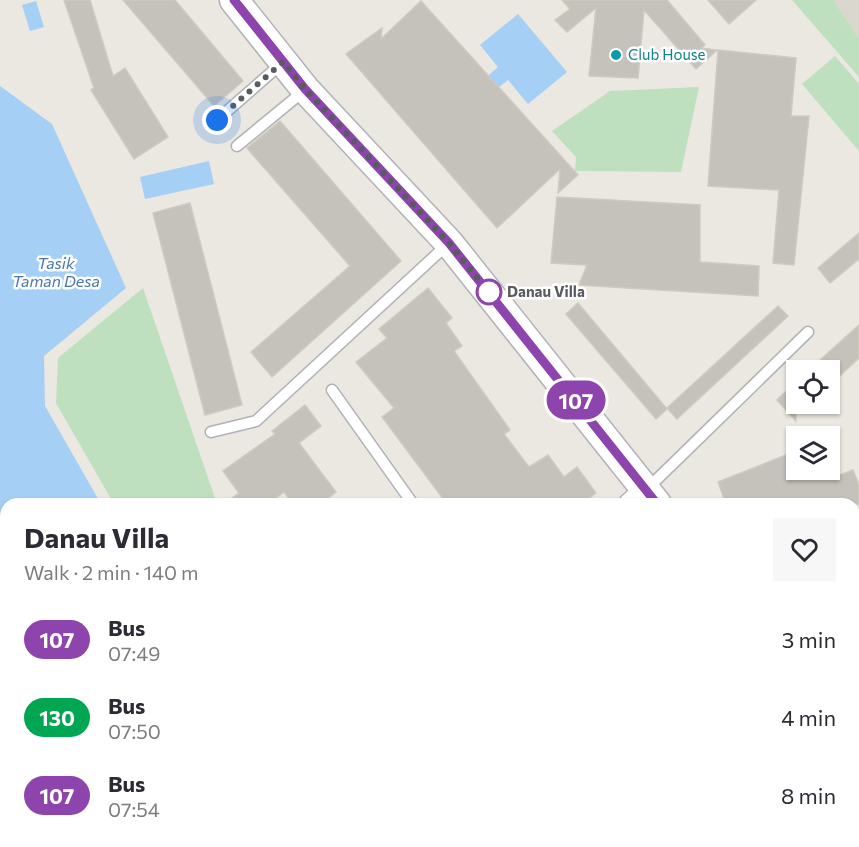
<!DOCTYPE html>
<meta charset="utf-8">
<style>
:root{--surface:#fff;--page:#f7f7f7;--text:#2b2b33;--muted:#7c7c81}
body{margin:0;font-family:Commissioner,sans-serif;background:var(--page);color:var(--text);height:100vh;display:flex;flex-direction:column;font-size:22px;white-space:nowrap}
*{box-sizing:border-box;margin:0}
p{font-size:20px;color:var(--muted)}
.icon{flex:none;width:33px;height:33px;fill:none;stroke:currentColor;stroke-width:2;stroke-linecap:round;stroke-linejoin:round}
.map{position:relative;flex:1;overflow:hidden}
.panel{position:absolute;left:0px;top:498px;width:860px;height:350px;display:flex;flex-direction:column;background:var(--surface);border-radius:18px 18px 0 0;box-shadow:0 2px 4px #0004}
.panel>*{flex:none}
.badge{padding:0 12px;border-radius:20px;font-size:21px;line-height:39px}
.tools{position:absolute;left:786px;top:360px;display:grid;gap:12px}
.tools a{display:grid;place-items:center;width:54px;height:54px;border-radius:0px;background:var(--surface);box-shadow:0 2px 4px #0004;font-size:30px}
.you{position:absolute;width:30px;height:30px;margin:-15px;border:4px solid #fff;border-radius:50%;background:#1a73e8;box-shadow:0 0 0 9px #1a73e833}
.map>.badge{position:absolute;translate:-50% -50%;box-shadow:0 0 0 3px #fff}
.round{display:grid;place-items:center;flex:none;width:63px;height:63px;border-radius:0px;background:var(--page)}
.head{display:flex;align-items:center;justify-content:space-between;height:102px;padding:0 24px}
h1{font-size:28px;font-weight:700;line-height:45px}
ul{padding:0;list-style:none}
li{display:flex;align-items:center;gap:18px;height:78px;padding:0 24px}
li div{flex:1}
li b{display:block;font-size:22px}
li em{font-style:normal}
li .badge{min-width:66px;font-weight:700;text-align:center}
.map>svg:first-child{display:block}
.education{fill:#dad7ce}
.green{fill:#bee0bf}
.water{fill:#a5cff5}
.building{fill:#c5c2bc;stroke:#cecabf;stroke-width:1.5}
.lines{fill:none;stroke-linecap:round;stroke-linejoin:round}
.service-casing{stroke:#b0b2b6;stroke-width:13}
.minor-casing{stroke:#b0b2b6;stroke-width:25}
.tertiary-casing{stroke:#b0b2b6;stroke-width:31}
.service{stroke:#fff;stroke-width:10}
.minor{stroke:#fff;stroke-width:22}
.tertiary{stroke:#fff;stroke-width:28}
.line-casing{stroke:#fff;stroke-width:14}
.line{stroke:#8e44ad;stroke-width:9}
.walk{stroke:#595b5f;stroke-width:6;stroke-dasharray:0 10.8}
.culture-dot{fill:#0f9aa8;stroke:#fff;stroke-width:2}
.stop-dot{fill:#fff;stroke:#8e44ad;stroke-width:3}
.labels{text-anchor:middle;stroke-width:5;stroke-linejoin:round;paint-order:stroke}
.culture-label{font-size:15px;fill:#0d838f;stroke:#fff;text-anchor:start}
.stop-label{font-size:15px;font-weight:bold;fill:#595b5f;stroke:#fff;text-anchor:start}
.water-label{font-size:16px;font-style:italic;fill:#4876ad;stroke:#fff}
</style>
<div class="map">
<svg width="859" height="847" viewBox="0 0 859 847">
<rect width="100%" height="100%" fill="#eae8e0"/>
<path class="education" d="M 833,0 L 859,0 L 859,39 Z"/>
<g class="green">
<path d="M 792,0 L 833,0 L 859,39 L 859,77 Z"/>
<path d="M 835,56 L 859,84 L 859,151 L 802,84 Z"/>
<path d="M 699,87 L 681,172 L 575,171 L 576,157 L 552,131 L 610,91 Z"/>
<path d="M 143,288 L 217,504 L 114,504 L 56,403 L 58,358 Z"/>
<path d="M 82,842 L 424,842 L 418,847 L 82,847 Z"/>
</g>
<g class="water">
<path d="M 36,1 L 44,27 L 30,31 L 22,5 Z"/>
<path d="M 518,14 L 567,72 L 528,104 L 508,80 L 498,88 L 488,76 L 498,67 L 480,45 Z"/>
<path d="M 0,86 L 52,124 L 126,288 L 44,356 L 45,406 L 101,504 L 6,504 L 6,842 L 69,842 L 69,847 L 0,847 Z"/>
<path d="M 209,161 L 214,184 L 145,199 L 140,177 Z"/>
</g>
<g class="building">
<path d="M 64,0 L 90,0 L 113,76 L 125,68 L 168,137 L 134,159 L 91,90 L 94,88 Z"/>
<path d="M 123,0 L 175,0 L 243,81 L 214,106 Z"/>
<path d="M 562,0 L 667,0 L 705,45 L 701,48 L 717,50 L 696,69 L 644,10 L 638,78 L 589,76 L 596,8 L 567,32 L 555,20 L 570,9 Z"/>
<path d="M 708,0 L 756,0 L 729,24 Z"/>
<path d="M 421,1 L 578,175 L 558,193 L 560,169 L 497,228 L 346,54 L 382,28 L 381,39 Z"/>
<path d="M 718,50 L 796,58 L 791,116 L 809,116 L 794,265 L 773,263 L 779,190 L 708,186 Z"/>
<path d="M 280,121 L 401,261 L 272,377 L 251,352 L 350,266 L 247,148 Z"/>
<path d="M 557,197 L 700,205 L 700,262 L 759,266 L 758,296 L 579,285 L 587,265 L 551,263 Z"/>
<path d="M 190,203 L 242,405 L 205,415 L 153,213 Z"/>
<path d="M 859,233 L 859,259 L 830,283 L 818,268 Z"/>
<path d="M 428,288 L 452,318 L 446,323 L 462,346 L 454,351 L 510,430 L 504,434 L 529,467 L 548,455 L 564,477 L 577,467 L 596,493 L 581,504 L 447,504 L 382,417 L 394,408 L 356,362 L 387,338 L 379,329 Z"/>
<path d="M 578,303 L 667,409 L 656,419 L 566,314 Z"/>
<path d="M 778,306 L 788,316 L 677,419 L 667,408 Z"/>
<path d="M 859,325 L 859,358 L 830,385 L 830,370 L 809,370 Z"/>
<path d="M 796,382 L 796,421 L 777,400 Z"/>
<path d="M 305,405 L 321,426 L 299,443 L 336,492 L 320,504 L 293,504 L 284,492 L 268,504 L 224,504 L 239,493 L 223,471 L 275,434 L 272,431 Z"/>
<path d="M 791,453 L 796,470 L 828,470 L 832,478 L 853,470 L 859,485 L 859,504 L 726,504 L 718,482 Z"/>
</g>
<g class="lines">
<defs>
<g id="service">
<path d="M 217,120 L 282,63"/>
<path d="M 237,146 L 305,90"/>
<path d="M 332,390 L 413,504"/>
<path d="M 211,432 L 256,421 L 449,243"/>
<path d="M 647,489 L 808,332"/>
</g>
<g id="minor">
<path d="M 630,504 L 647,489"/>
<path d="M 854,748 L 859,753"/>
</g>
<g id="tertiary">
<path d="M 234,0 L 305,89 L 449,243 L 657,504"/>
<path d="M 854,699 L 859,693"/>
<path d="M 711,847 L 715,842"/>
<path d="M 753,847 L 757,842"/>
</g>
</defs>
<use href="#service" class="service-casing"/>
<use href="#minor" class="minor-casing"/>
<use href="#tertiary" class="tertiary-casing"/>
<use href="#service" class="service"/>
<use href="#minor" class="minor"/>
<use href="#tertiary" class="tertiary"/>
</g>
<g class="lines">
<defs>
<path id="line" d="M 234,0 L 305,89 L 449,243 L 657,504"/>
</defs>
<use href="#line" class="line-casing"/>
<use href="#line" class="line"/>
<path class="walk" d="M 217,120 L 283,62 L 305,89 L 449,243 L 492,296 L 489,292"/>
</g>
<circle class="culture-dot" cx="616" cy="55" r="6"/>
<circle class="stop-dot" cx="489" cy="292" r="12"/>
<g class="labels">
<g class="culture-label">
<text x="628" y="60">Club House</text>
</g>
<g class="stop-label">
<text x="507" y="297">Danau Villa</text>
</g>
<g class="water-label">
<text x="56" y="269">Tasik<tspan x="56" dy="18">Taman Desa</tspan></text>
</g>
</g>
</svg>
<div class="tools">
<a><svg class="icon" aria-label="locate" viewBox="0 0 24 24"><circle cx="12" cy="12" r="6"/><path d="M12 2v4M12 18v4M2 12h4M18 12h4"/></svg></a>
<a><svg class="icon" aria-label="layers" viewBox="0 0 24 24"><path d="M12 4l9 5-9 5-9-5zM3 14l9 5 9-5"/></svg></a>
</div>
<div class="you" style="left:217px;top:120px"></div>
<b class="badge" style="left:576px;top:400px;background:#8e44ad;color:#fff">107</b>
<section class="panel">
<div class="head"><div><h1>Danau Villa</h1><p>Walk · 2 min · 140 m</p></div><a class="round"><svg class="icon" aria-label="heart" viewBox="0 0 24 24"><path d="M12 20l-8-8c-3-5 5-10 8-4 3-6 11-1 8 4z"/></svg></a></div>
<ul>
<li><span class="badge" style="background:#8e44ad;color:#fff">107</span><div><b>Bus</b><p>07:49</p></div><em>3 min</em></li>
<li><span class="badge" style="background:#00a651;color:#fff">130</span><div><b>Bus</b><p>07:50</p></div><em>4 min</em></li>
<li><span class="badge" style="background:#8e44ad;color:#fff">107</span><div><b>Bus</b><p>07:54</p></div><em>8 min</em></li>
</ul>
</section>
</div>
